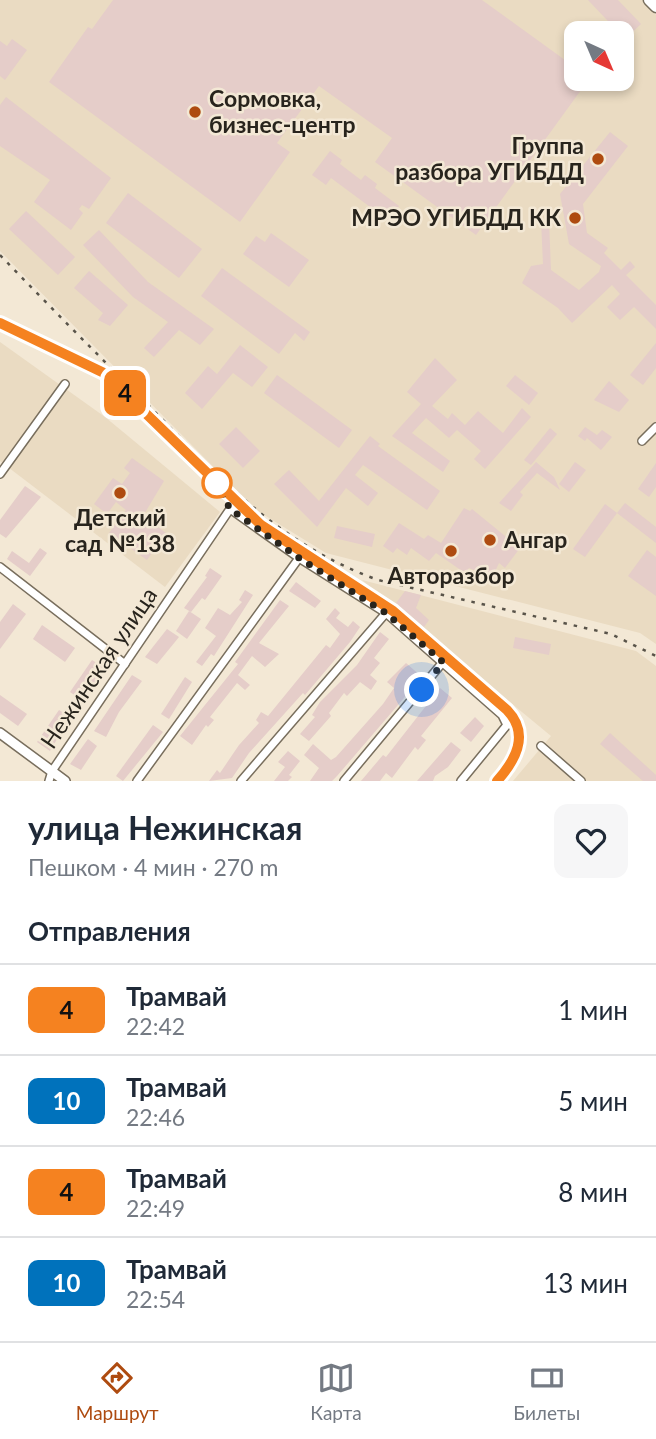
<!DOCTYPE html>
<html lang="ru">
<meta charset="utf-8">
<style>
:root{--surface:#fff;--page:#f6f6f7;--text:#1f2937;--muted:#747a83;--line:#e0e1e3;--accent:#ae4b10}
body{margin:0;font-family:Lato,sans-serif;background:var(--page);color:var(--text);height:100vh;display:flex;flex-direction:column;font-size:26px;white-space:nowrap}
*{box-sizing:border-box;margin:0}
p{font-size:23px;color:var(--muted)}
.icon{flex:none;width:38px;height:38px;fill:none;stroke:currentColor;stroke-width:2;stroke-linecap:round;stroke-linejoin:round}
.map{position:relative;height:781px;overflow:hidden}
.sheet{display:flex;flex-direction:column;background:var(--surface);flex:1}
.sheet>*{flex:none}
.badge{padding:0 14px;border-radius:10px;font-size:24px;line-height:46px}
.needle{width:46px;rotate:136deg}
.controls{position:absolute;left:564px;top:21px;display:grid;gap:14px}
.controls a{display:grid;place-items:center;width:70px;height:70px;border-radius:14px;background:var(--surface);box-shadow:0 4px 10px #0003;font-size:35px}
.you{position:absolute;width:35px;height:35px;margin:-18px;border:5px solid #fff;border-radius:50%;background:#1a73e8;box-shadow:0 0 0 10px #1a73e833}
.map>.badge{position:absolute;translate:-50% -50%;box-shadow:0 0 0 4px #fff}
h2{padding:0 28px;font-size:26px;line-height:63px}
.round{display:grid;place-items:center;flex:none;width:74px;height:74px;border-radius:14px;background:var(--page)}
.overview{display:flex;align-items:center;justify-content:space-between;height:119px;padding:0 28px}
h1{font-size:33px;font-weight:700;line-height:52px}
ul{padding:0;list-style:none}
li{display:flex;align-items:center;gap:21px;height:91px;padding:0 28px;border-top:2px solid var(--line)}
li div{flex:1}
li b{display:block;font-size:26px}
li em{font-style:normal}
li .badge{min-width:77px;font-weight:700;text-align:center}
.menu{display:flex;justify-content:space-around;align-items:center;height:98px;border-top:2px solid var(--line);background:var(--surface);font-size:19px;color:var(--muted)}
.menu a{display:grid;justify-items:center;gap:4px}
.menu .current{color:var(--accent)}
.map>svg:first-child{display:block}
.built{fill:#eadbc2;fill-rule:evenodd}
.building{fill:#e5cdc9}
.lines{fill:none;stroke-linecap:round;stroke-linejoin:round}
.minor-casing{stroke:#786e5d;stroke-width:10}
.tertiary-casing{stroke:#786e5d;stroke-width:12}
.secondary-casing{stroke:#786e5d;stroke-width:13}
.minor{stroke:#fff;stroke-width:7}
.tertiary{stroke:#fff;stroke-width:9}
.secondary{stroke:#fff;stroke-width:10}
.tram{stroke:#59544a;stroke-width:2}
.rail{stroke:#59544a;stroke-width:2.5;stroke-dasharray:3.5 7;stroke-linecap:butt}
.line-casing{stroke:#fff;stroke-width:16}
.line{stroke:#f58220;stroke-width:10}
.walk{stroke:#28241d;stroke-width:7;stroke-dasharray:0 12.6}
.poi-dot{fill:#ae4b10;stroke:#f3e8d5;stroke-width:2.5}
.stop-dot{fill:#fff;stroke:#f58220;stroke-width:3.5}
.labels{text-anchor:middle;stroke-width:5;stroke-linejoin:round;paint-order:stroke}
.poi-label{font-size:23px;font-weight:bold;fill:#28241d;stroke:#f3e8d5;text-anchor:start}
.street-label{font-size:23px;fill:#28241d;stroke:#f3e8d5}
</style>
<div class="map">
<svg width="656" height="781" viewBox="0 0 656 781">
<rect width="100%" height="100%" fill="#f3e8d5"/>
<g class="built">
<path d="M 0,0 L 642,0 L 656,15 L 656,644 L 640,633 L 326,553 L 256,510 L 0,251 ZM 576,33 L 621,33 L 621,79 L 576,79 Z"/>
<path d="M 0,342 L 105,417 L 220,512 L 165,587 L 0,461 Z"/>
<path d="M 362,580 L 636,651 L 656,666 L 656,781 L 513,781 L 551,736 Z"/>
</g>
<g class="building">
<path d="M 113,0 L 482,0 L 576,68 L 576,79 L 589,79 L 476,235 L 375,162 L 392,138 L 319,86 L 277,143 L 290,152 L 240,222 L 49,82 L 88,27 L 92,29 Z"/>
<path d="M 588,0 L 618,0 L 641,24 L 625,39 Z"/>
<path d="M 12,39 L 27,50 L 5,80 L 0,76 L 0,41 L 7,46 Z"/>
<path d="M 6,97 L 111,178 L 89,209 L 82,205 L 79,209 L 83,213 L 71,230 L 34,202 L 50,180 L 0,146 L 0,105 Z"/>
<path d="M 610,132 L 628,146 L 583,204 L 587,233 L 608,248 L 604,253 L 621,270 L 630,261 L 635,267 L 626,275 L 656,305 L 656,329 L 634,307 L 620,320 L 607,307 L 620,294 L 612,285 L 572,323 L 558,308 L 522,283 L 531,266 L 543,264 L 541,220 L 549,220 L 551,270 L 579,290 L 599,272 L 601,266 L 569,244 L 560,194 Z"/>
<path d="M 330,151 L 342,160 L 340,164 L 361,180 L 365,175 L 377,184 L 375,188 L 399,206 L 389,221 L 331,178 L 326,185 L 312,175 Z"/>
<path d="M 128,193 L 202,249 L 179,278 L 106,223 Z"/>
<path d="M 26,211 L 75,257 L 58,275 L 9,229 Z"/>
<path d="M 99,230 L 148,282 L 214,329 L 200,345 L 179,330 L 154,357 L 144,348 L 168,322 L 133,297 L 83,245 Z"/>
<path d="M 271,233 L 309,260 L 289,287 L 243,254 L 256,236 L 265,242 Z"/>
<path d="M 222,268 L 310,332 L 304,341 L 295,333 L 279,354 L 201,296 Z"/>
<path d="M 89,271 L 128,305 L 110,326 L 98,320 L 103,313 L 74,288 Z"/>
<path d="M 656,343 L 656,368 L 643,385 L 630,375 Z"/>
<path d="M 240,345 L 268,367 L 252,387 L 233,373 L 202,409 L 185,393 L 208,366 L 217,374 Z"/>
<path d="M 435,358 L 457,380 L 432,406 L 448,419 L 452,413 L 465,425 L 478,411 L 503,433 L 522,408 L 531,417 L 485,469 L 474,459 L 481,451 L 457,430 L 449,438 L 426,418 L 412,433 L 450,461 L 443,472 L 392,436 L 421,404 L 407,392 Z"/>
<path d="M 277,375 L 352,430 L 339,448 L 264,393 Z"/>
<path d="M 515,375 L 538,393 L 529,405 L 506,386 Z"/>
<path d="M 609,381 L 629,400 L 619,412 L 594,400 Z"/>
<path d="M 236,427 L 260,451 L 243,468 L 219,444 Z"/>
<path d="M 585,427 L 597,435 L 602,430 L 612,437 L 601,450 L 587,438 L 585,441 L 578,436 Z"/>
<path d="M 550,428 L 557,434 L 531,465 L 524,460 Z"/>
<path d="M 370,436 L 380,444 L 378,446 L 440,491 L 427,510 L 363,465 L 355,475 L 378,493 L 368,506 L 346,488 L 317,527 L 274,484 L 289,470 L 319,501 Z"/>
<path d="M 132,458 L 164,481 L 143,516 L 166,533 L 147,560 L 109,533 L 126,510 L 116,502 L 107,514 L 94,504 L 113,478 L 122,484 L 130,473 L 124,468 Z"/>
<path d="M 536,462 L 554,477 L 560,490 L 537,473 L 520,492 L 523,495 L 511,511 L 499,503 Z"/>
<path d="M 575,462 L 586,470 L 569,492 L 559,484 Z"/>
<path d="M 656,463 L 656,487 L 649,497 L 638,489 Z"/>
<path d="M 25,486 L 41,497 L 6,538 L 0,534 L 0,520 Z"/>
<path d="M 625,503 L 656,527 L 656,543 L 617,513 Z"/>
<path d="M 605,504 L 617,513 L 585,557 L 573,549 Z"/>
<path d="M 464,508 L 470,511 L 472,509 L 520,548 L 505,568 L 499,563 L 492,578 L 469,568 L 465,573 L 436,553 L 429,561 L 411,548 L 407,555 L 397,548 L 393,553 L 383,546 L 399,523 L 424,539 L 428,535 L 441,543 Z"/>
<path d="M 337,526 L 375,534 L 372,547 L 334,538 Z"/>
<path d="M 40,548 L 47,553 L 30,576 L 7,559 L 12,551 L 29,563 Z"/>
<path d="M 647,550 L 656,557 L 656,596 L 628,576 Z"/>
<path d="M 210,568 L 222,576 L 205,600 L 202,598 L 191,612 L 184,608 L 207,577 L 205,576 Z"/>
<path d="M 296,582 L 321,601 L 315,608 L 289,591 Z"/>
<path d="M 245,590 L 253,595 L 214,656 L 211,654 L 202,666 L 196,662 L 216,636 L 205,628 L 218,608 L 230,615 L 242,602 L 239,600 Z"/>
<path d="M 405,591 L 421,595 L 416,608 L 429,620 L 424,627 L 396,603 Z"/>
<path d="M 280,600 L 289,606 L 259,643 L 279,654 L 265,667 L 252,656 L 238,675 L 250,685 L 245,690 L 237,683 L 210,717 L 214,720 L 208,727 L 206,725 L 192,745 L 180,736 L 238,664 L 235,662 Z"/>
<path d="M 13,604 L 26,614 L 0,649 L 0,622 Z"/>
<path d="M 335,608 L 340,613 L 336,618 L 348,627 L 353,621 L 360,627 L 350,642 L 305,695 L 303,693 L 249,753 L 232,778 L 209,781 L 217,770 L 220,773 L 239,745 L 259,723 L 256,720 L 261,712 L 268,716 L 326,645 L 330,648 L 340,634 L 326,619 Z"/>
<path d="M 189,611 L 201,619 L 187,639 L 176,631 Z"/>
<path d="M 42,625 L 75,648 L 65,662 L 33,639 Z"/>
<path d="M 167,629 L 179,637 L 157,664 L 145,657 Z"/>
<path d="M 380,632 L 389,639 L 374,658 L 380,663 L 370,675 L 377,681 L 371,690 L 360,682 L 347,696 L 344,693 L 329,713 L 331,716 L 309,741 L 300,734 L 315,717 L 312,715 L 320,702 L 357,665 Z"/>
<path d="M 515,637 L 551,644 L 549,655 L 513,648 Z"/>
<path d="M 92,660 L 105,668 L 83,701 L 70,692 Z"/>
<path d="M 406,663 L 422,677 L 337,776 L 332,781 L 310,781 L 319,768 L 304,755 L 313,744 L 331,760 L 336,757 L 383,704 L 394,688 L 387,682 Z"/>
<path d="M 132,675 L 142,681 L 119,712 L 106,737 L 94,731 Z"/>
<path d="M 185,677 L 192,682 L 169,719 L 161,714 Z"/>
<path d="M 440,688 L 452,698 L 421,736 L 426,740 L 418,750 L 415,747 L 392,778 L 386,773 L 380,781 L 361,781 L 383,755 L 386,757 Z"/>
<path d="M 0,695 L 27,714 L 18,726 L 0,713 Z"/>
<path d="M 59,710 L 70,717 L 50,751 L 37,742 Z"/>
<path d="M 475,717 L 484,726 L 471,742 L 460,733 Z"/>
<path d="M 153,725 L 163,732 L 123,781 L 116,776 Z"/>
<path d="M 610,733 L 656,775 L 656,781 L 643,781 L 600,744 Z"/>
<path d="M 88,739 L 97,746 L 81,770 L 70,764 Z"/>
<path d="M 451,742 L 461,750 L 448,767 L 435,776 L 433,781 L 417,781 Z"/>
<path d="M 288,751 L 300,761 L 289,775 L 292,777 L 288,781 L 274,781 L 285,767 L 278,762 Z"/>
</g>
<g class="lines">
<defs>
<g id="minor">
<path d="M 642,441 L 656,427"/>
<path d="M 0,474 L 65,384"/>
<path d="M 0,567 L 125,664"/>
<path d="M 541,746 L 581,781"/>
<path d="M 49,781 L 52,771 L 230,509 L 299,558 L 386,613 L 502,715 L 507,725 L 461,781"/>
<path d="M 137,781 L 299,558"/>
<path d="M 241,781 L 386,613"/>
<path d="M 344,781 L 443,662"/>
</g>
<path id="tertiary" d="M 0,733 L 65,781"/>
<path id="secondary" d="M 649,0 L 656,7"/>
</defs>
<use href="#minor" class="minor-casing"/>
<use href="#tertiary" class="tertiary-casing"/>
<use href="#secondary" class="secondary-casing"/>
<use href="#minor" class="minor"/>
<use href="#tertiary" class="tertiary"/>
<use href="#secondary" class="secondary"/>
<path class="tram" d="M 0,323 L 105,373 L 261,525 L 390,609 L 507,710 C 530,735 516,759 497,781"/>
<path class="rail" d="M 0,255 C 52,309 105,362 158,415 C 228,486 280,544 378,580 L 611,634 L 656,656"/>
</g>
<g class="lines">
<defs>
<path id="line" d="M 0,323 L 104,373 L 261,525 L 393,611 L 507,710 C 530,734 516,760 497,781"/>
</defs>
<use href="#line" class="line-casing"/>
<use href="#line" class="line"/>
<path class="walk" d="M 217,483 L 230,509 L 299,558 L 386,613 L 443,662 L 422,690"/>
</g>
<g class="poi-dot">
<circle cx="195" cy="112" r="7"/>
<circle cx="598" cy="159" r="7"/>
<circle cx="575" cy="218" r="7"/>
<circle cx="120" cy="493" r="7"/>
<circle cx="490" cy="540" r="7"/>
<circle cx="451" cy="551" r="7"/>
</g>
<circle class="stop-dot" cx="217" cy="483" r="14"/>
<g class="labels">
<g class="poi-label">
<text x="209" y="107">Сормовка,<tspan x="209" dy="26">бизнес-центр</tspan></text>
<text x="584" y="154" text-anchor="end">Группа<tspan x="584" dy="26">разбора УГИБДД</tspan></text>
<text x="561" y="226" text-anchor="end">МРЭО УГИБДД КК</text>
<text x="120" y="526" text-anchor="middle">Детский<tspan x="120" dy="26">сад №138</tspan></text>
<text x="504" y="548">Ангар</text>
<text x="451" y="584" text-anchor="middle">Авторазбор</text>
</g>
<g class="street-label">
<text transform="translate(99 668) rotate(-56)" y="8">Нежинская улица</text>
</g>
</g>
</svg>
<div class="controls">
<a><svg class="needle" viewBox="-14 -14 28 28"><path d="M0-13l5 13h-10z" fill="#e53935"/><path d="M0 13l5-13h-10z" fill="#747a83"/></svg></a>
</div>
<div class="you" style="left:422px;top:690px"></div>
<b class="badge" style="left:125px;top:393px;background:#f58220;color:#111">4</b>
</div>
<section class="sheet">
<div class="overview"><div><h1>улица Нежинская</h1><p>Пешком · 4 мин · 270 m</p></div><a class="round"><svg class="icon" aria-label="heart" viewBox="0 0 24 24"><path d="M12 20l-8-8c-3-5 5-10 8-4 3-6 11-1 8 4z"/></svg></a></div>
<h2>Отправления</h2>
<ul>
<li><span class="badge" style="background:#f58220;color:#111">4</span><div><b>Трамвай</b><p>22:42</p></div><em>1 мин</em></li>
<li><span class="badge" style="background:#0072bc;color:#fff">10</span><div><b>Трамвай</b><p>22:46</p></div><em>5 мин</em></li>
<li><span class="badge" style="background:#f58220;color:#111">4</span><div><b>Трамвай</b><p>22:49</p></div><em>8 мин</em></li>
<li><span class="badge" style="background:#0072bc;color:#fff">10</span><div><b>Трамвай</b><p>22:54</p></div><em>13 мин</em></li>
</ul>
</section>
<nav class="menu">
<a class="current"><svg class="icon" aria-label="directions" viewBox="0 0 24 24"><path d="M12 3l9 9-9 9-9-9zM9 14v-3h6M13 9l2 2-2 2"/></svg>Маршрут</a>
<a><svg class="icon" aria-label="map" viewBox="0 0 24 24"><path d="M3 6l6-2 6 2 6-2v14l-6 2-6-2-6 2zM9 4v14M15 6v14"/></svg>Карта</a>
<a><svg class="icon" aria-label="tickets" viewBox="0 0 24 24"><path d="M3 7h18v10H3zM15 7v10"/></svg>Билеты</a>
</nav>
